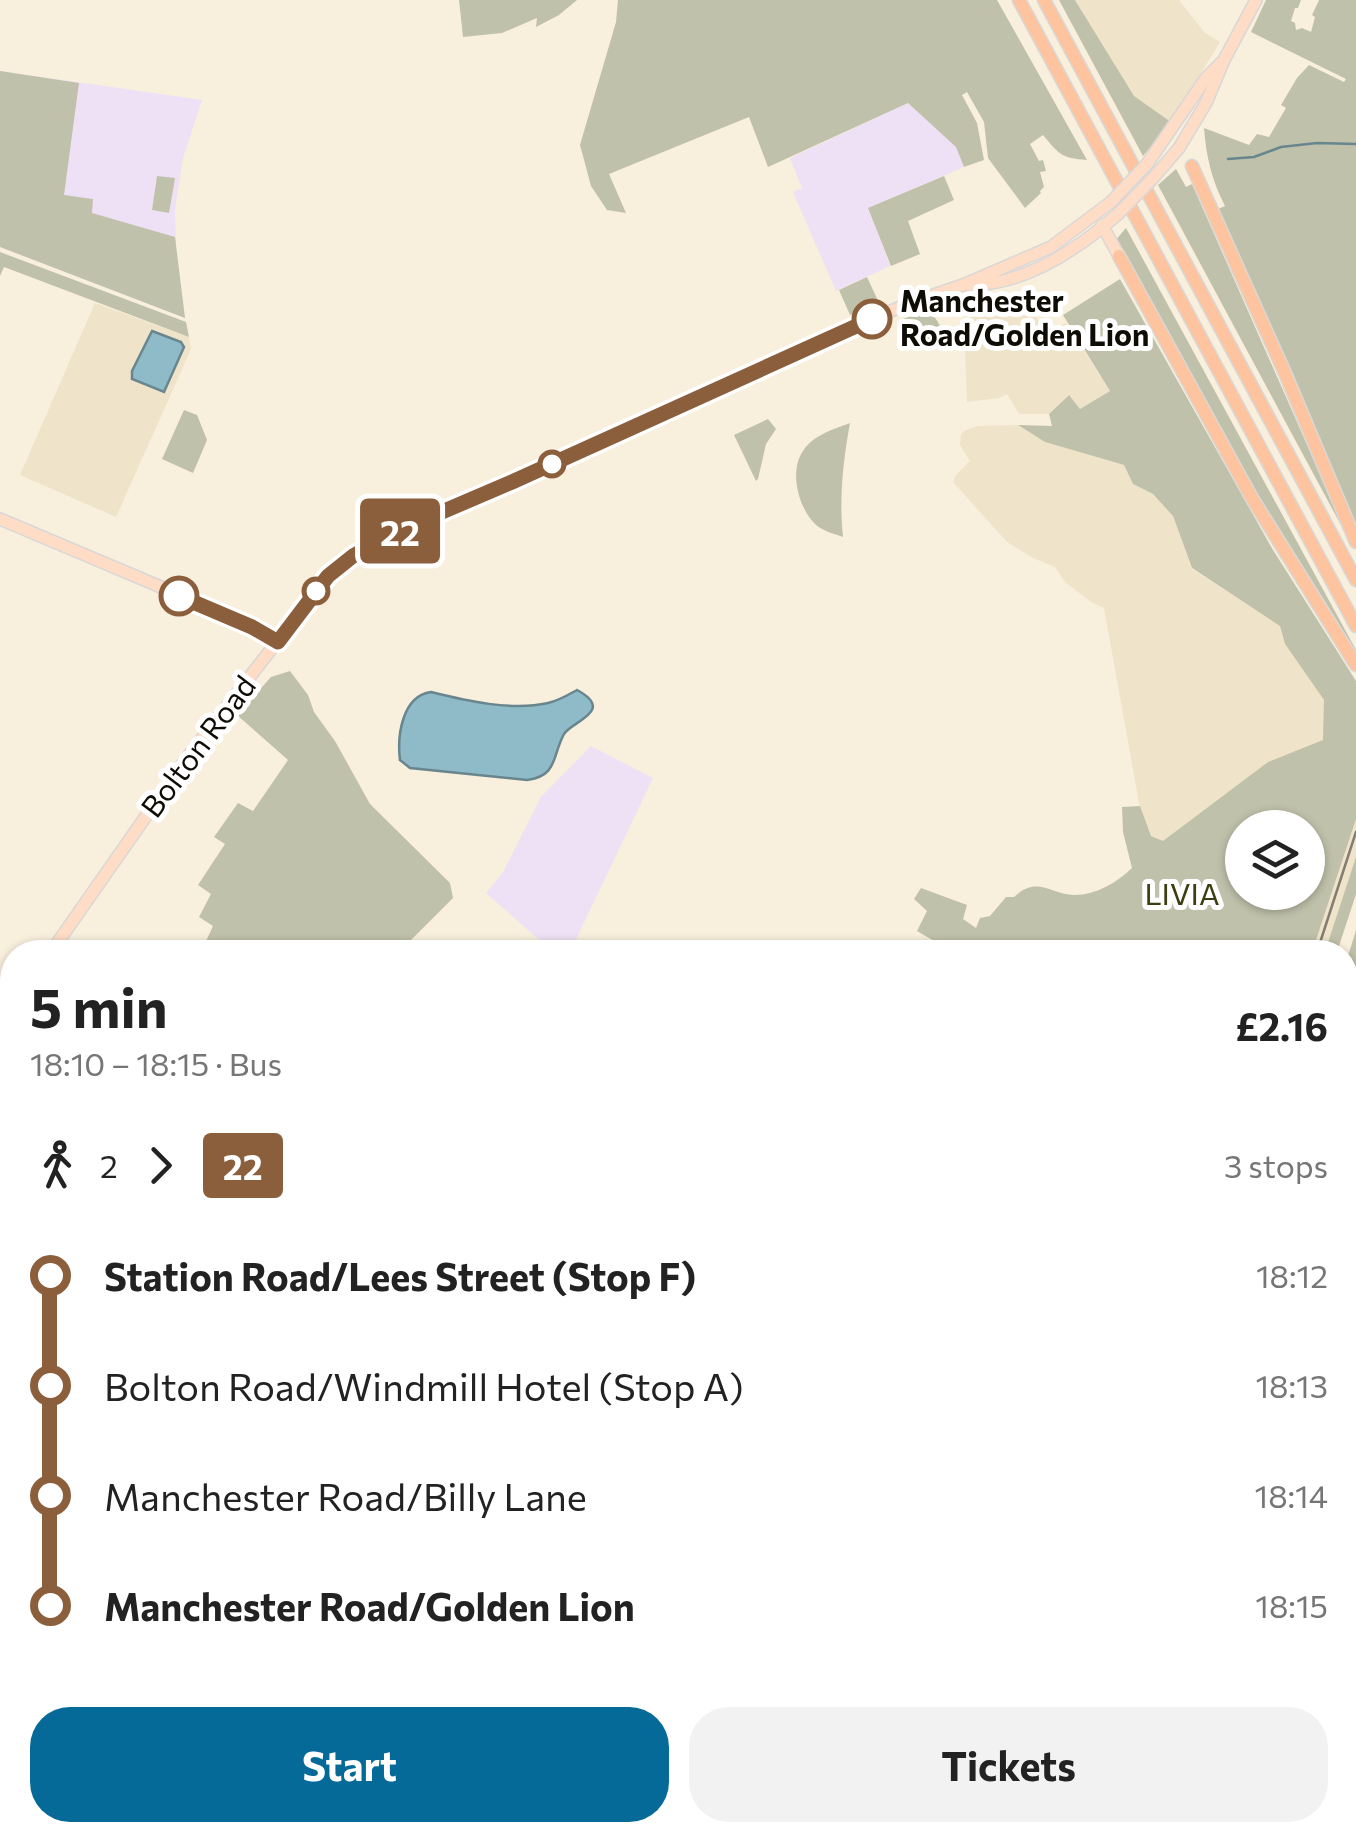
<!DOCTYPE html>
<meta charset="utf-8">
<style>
:root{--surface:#fff;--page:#f2f2f2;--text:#222;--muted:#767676;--accent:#056a98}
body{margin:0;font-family:Commissioner,sans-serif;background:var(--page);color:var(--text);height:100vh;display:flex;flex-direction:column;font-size:38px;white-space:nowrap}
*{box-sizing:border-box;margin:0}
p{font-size:32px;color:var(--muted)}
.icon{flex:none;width:55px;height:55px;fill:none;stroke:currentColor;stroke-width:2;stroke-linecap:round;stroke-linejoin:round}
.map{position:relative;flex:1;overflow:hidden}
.side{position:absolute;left:0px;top:940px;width:1358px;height:902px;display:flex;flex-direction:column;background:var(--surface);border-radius:40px 40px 0 0;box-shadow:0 2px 8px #0004}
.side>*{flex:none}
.badge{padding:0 20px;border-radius:8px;font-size:35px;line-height:65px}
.controls{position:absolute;left:1225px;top:810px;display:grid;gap:20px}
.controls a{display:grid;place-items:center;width:100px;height:100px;border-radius:50%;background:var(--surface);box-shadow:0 2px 8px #0004;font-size:50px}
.map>.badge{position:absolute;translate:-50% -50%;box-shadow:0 0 0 5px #fff}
.legs{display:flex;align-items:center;gap:15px;height:110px;padding:0 30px;font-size:32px}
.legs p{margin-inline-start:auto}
.overview{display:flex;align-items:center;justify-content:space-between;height:170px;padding:0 30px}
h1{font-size:55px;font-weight:700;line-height:75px}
.cta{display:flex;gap:20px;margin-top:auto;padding:20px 30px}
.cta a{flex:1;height:115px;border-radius:40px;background:var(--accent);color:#fff;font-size:40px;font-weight:700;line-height:115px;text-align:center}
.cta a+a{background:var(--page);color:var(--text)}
ul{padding:0 30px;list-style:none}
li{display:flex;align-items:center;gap:35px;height:110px;font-size:38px}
li i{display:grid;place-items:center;width:15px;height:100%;margin:0 12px;background:currentColor}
li i::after{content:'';width:25px;height:25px;margin:-12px;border:8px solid;border-radius:50%;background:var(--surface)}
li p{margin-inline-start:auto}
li:first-child i{background:linear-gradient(#0000 50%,currentColor 0)}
li:last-child i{background:linear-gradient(currentColor 50%,#0000 0)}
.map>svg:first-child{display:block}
.built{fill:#efe3ca}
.education{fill:#eee1f5}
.green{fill:#c0c1aa;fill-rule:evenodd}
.water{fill:#8fbbc9;stroke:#69868e;stroke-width:2.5}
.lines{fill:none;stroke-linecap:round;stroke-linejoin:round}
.stream{stroke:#69868e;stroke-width:2.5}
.major-casing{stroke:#d9d8d7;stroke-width:14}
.highway-casing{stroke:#d9d8d7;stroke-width:15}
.major{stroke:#fedcc5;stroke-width:11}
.highway{stroke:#fdc49f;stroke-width:12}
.rail{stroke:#837d71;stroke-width:2.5}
.major-bridge-casing{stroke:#d9d8d7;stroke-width:14;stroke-linecap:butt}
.major-bridge{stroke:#fedcc5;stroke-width:11}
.line-1-casing{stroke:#fff;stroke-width:22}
.line-1{stroke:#8b5e3c;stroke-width:15}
.stop-1-dot{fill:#fff;stroke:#8b5e3c;stroke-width:5}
.labels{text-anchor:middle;stroke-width:10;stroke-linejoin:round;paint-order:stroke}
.stop-label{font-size:30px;font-weight:bold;fill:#0f0c06;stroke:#fff;text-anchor:start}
.street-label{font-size:30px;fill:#0f0c06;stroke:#fff}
.park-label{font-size:30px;fill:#3d3e11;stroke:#fff}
</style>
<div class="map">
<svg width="1356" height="1841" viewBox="0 0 1356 1841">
<rect width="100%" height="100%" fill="#f9efdd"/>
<g class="built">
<path d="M 1075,0 L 1179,0 L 1204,32 L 1220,42 L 1171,122 L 1134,96 Z"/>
<path d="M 1017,292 L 1048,332 L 1066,323 L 1110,391 L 1080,409 L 1068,395 L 1049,414 L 1019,414 L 1007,394 L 999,398 L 967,402 L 965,348 L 968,318 Z"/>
<path d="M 95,303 L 189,337 L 191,349 L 116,517 L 20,475 Z"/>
<path d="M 1018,425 L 1045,442 L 1124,465 L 1133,484 L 1153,494 L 1173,516 L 1192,569 L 1280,626 L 1285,644 L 1324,700 L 1324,740 L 1293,764 L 1268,762 L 1163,842 L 1145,836 L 1104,608 L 1091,602 L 1065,582 L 1055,567 L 1033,558 L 1007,542 L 953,482 L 956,475 L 970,461 L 960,445 L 961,435 L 964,431 L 977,426 Z"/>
<path d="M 1356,797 L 1356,894 L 1337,952 L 1302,952 Z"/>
<path d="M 1356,1236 L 1356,1841 L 1174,1841 L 1175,1830 L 1345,1830 L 1345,1238 Z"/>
</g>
<g class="education">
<path d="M 0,71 L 202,100 L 183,158 L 175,209 L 176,250 L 185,318 L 0,247 Z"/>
<path d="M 908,103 L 957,147 L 964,167 L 869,208 L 890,266 L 836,291 L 793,192 L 802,188 L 790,158 Z"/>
<path d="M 591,746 L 653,778 L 570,952 L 553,952 L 486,893 L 503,872 L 541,797 Z"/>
</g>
<g class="green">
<path d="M 459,0 L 577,0 L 559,15 L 536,27 L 537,18 L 502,33 L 463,37 Z"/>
<path d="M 618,0 L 997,0 L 1087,160 C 1061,158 1059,154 1043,135 L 1030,144 L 1039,161 L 1043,160 L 1046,171 L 1040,172 L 1044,187 L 1040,191 L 1041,193 L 1025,208 L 988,158 L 984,122 L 967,92 L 962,95 L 977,123 L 984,160 L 964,167 L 956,147 L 908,103 L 768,167 L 749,117 L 609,174 L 626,213 L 607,210 L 591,186 L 580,145 L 616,22 Z"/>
<path d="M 1059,0 L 1075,0 L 1134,96 L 1171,122 L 1143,156 Z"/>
<path d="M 1266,0 L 1301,0 L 1298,8 L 1295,8 L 1291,21 L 1295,23 L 1296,30 L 1302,28 L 1311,32 L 1315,17 L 1312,15 L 1319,0 L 1356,0 L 1356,526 L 1218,209 L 1225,206 C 1212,181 1206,156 1204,128 L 1249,145 L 1257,134 L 1269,137 L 1286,108 L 1281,105 L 1297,78 L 1309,65 L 1344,82 L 1346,79 L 1251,32 Z"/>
<path d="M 0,71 L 79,83 L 64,195 L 93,199 L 92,213 L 175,237 L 185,318 L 0,247 Z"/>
<path d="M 1176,169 L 1186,187 L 1192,184 L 1349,540 L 1158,185 Z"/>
<path d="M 157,176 L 175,178 L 169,213 L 152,210 Z"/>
<path d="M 944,176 L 954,200 L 908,221 L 920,254 L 891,266 L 868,208 Z"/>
<path d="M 1126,228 L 1356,650 L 1356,658 L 1237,462 L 1115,241 Z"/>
<path d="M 0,252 L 186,322 L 189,337 L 4,267 L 0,276 Z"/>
<path d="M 867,277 L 879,303 L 850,315 L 839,290 Z"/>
<path d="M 1120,279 L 1273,550 L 1356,681 L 1356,819 L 1312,952 L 953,952 L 917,931 L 927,911 L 914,899 L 921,888 L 967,905 L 963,919 L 976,928 L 980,918 L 990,916 L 1006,897 L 1014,897 C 1037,875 1050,894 1074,895 C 1097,895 1117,882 1132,868 L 1123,832 L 1122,807 L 1140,806 L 1151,836 L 1163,841 L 1268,762 L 1323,740 L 1324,700 L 1285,644 L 1280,626 L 1192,568 L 1173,516 L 1153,494 L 1133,484 L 1124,465 L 1045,442 L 1018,425 L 1052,426 L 1049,414 L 1069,395 L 1080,409 L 1110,391 L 1063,315 ZM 1242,828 L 1308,828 L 1308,892 L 1242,892 Z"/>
<path d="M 924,312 C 937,315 941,325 942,337 L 902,349 L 900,320 Z"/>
<path d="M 184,410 L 197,415 L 207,440 L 193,473 L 162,459 Z"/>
<path d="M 768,419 L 776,429 L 766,444 L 758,479 L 756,481 L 734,435 Z"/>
<path d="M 850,423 C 843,462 839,498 843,537 C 834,534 821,530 815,524 C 798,507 789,471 803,451 C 813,435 834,429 850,423 Z"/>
<path d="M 290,671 L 308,695 L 314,712 L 335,741 L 370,804 L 450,883 L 453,898 L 399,952 L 201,952 L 213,926 L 199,917 L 211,894 L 198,885 L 225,844 L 214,837 L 238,803 L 253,811 L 288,760 L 237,715 L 271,677 Z"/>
<path d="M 1356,857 L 1356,894 L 1337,952 L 1325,952 Z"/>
<path d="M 1356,930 L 1356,1225 L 1345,1225 L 1345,966 Z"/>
<path d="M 12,1267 L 12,1830 L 348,1830 L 350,1841 L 0,1841 L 0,1281 Z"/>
<path d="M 549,1830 L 659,1830 L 662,1841 L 542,1841 Z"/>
<path d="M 811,1830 L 892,1830 L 896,1841 L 790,1841 Z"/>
<path d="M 921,1830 L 1005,1830 L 999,1841 L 916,1841 Z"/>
</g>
<g class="water">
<path d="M 152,331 L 181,342 L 184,347 L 164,392 L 132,379 L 132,371 Z"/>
<path d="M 577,690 C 616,711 572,721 564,734 C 552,756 558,776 527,780 L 410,768 L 400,760 C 397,736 402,696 431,692 C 467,701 511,711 548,703 C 558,701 568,695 577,690 Z"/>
</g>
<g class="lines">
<path class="stream" d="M 1228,159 L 1254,157 L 1281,147 L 1317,143 L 1356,144"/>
<defs>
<g id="major">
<path d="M 1147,164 L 1206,78 L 1221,63"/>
<path d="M 1154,177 L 1179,148 L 1206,103 L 1224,60 L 1256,0"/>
<path d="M 1102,225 L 1119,256"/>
<path d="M 967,285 C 1023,286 1077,250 1118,214"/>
<path d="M 0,519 L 213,609 L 252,627 L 278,642"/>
<path d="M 51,952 L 186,759 L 328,576 L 353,556 L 395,533 L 512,482 L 848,329 L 910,303 L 963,285 L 1051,247 L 1111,202"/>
<path d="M 0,1031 L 12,1010"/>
</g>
<g id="highway">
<path d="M 1019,0 L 1356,626"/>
<path d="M 1044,0 L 1356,580"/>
<path d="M 1192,166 L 1284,371 L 1356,542"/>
<path d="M 1119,256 L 1253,500 L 1356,665"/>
</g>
</defs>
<use href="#major" class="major-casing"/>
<use href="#highway" class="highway-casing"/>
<use href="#major" class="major"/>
<use href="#highway" class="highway"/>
<g class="rail">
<path d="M 1317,952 L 1356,832"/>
<path d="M 1008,1841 L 1014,1830"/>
</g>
<defs>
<g id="major-bridge">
<path d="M 1111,202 L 1147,164"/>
<path d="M 1118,214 L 1154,177"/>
</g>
</defs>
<use href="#major-bridge" class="major-bridge-casing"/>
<use href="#major-bridge" class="major-bridge"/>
</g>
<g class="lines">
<defs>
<path id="line-1" d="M 179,596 L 252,627 L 278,642 L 328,576 L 353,556 L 395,532 L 512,482 L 872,319"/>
</defs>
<use href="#line-1" class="line-1-casing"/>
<use href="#line-1" class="line-1"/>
</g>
<g class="stop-1-dot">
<circle cx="872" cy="319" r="18"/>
<circle cx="552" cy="464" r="12"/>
<circle cx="316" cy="591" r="12"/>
<circle cx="179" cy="596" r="18"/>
</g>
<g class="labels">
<g class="stop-label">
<text x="900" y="312">Manchester<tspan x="900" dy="34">Road/Golden Lion</tspan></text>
</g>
<g class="street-label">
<text transform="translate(199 747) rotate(-53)" y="10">Bolton Road</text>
</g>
<g class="park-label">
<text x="1182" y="905">LIVIA</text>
</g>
</g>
</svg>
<div class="controls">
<a><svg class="icon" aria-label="layers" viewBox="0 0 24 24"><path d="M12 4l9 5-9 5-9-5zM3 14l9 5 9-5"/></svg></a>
</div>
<b class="badge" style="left:400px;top:531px;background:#8b5e3c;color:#fff">22</b>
<section class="side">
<div class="overview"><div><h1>5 min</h1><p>18:10 – 18:15 · Bus</p></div><b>£2.16</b></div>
<div class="legs"><svg class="icon" aria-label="walk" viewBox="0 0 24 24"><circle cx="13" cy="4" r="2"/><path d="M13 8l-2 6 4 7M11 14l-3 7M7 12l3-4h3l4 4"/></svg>2<svg class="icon" aria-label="forward" viewBox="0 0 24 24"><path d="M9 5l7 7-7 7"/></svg><b class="badge" style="background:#8b5e3c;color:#fff">22</b><p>3 stops</p></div>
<ul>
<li><i style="color:#8b5e3c"></i><b>Station Road/Lees Street (Stop F)</b><p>18:12</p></li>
<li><i style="color:#8b5e3c"></i><span>Bolton Road/Windmill Hotel (Stop A)</span><p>18:13</p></li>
<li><i style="color:#8b5e3c"></i><span>Manchester Road/Billy Lane</span><p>18:14</p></li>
<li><i style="color:#8b5e3c"></i><b>Manchester Road/Golden Lion</b><p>18:15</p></li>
</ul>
<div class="cta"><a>Start</a><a>Tickets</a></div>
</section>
</div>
